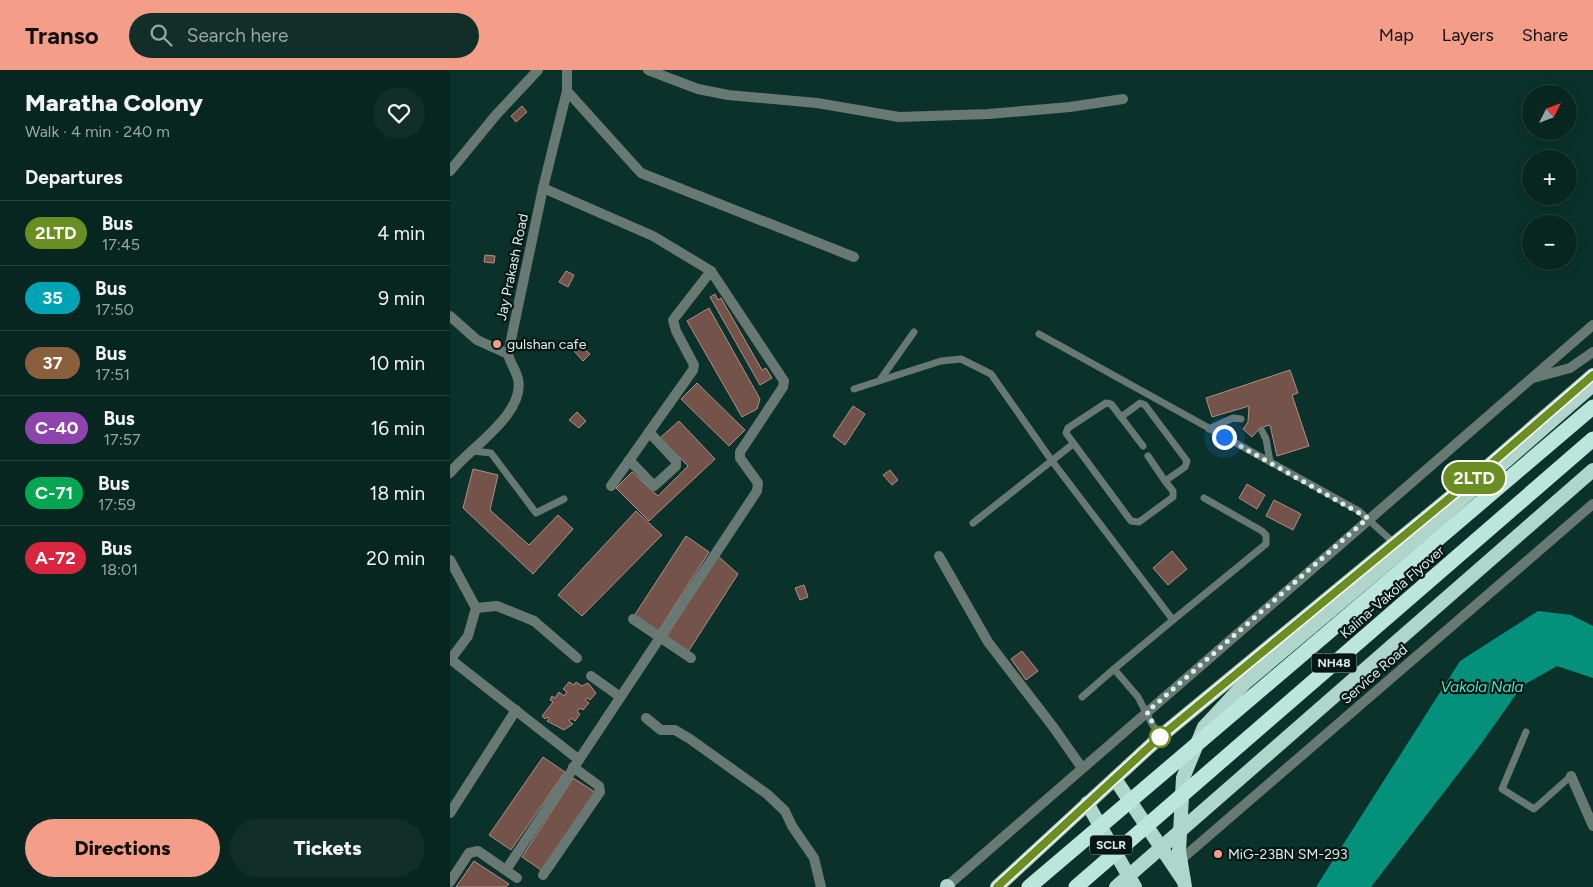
<!DOCTYPE html>
<meta charset="utf-8">
<style>
:root{--surface:#082620;--page:#112e29;--text:#f1f3f6;--muted:#98a5a5;--line:#29433e;--accent:#f49e8a}
body{margin:0;font-family:Figtree,sans-serif;background:var(--page);color:var(--text);height:100vh;display:flex;flex-direction:column;font-size:19px;white-space:nowrap}
*{box-sizing:border-box;margin:0}
p{font-size:16px;color:var(--muted)}
.icon{flex:none;width:28px;height:28px;fill:none;stroke:currentColor;stroke-width:2;stroke-linecap:round;stroke-linejoin:round}
.map{position:relative;flex:1;overflow:hidden}
.details{display:flex;flex-direction:column;background:var(--surface);width:450px}
.details>*{flex:none}
.badge{padding:0 10px;border-radius:16px;font-size:18px;line-height:32px}
.needle{width:32px;rotate:48deg}
.buttons{position:absolute;left:1072px;top:15px;display:grid;gap:10px}
.buttons a{display:grid;place-items:center;width:55px;height:55px;border-radius:50%;background:var(--surface);box-shadow:0 2px 12px #0003,0 0 0 1px var(--line);font-size:25px}
.you{position:absolute;width:25px;height:25px;margin:-12px;border:4px solid #fff;border-radius:50%;background:#1a73e8;box-shadow:0 0 0 8px #1a73e833}
.map>.badge{position:absolute;translate:-50% -50%;box-shadow:0 0 0 2px #fff}
h2{padding:0 25px;font-size:19px;line-height:45px}
.round{display:grid;place-items:center;flex:none;width:52px;height:52px;border-radius:26px;background:var(--page)}
.overview{display:flex;align-items:center;justify-content:space-between;height:85px;padding:0 25px}
h1{font-size:24px;font-weight:800;line-height:38px}
.button{display:flex;gap:10px;margin-top:auto;padding:10px 25px}
.button a{flex:1;height:58px;border-radius:30px;background:var(--accent);color:#111;font-size:20px;font-weight:800;line-height:58px;text-align:center}
.button a+a{background:var(--page);color:var(--text)}
ul{padding:0;list-style:none}
li{display:flex;align-items:center;gap:15px;height:65px;padding:0 25px;border-top:1px solid var(--line)}
li div{flex:1}
li b{display:block;font-size:19px}
li em{font-style:normal}
li .badge{min-width:55px;font-weight:700;text-align:center}
header{display:flex;align-items:center;gap:30px;box-sizing:border-box;height:70px;padding:0 25px;background:var(--accent);color:#111}
header strong{font-size:24px}
nav{display:flex;gap:28px;margin-inline-start:auto;font-size:18px}
.search{width:350px;height:45px;background:var(--page);display:flex;align-items:center;gap:12px;box-sizing:border-box;padding:0 18px;border-radius:28px;color:var(--muted);font-size:19px}
main{display:flex;flex:1;min-height:0}
.map>svg:first-child{display:block}
.water{fill:#04917c}
.building{fill:#74534b;stroke:#b28e85}
.lines{fill:none;stroke-linecap:round;stroke-linejoin:round}
.service{stroke:#687974;stroke-width:7}
.minor{stroke:#687974;stroke-width:10}
.tertiary{stroke:#687974;stroke-width:10}
.trunk{stroke:#b0d6cc;stroke-width:14}
.trunk-bridge{stroke:#b0d6cc;stroke-width:14}
.motorway-bridge{stroke:#bce6db;stroke-width:15}
.line-casing{stroke:#fff;stroke-width:11}
.line{stroke:#6b8e23;stroke-width:8}
.walk{stroke:#daefe9;stroke-width:5;stroke-dasharray:0 9}
.poi-dot{fill:#f49e8a;stroke:#071713;stroke-width:2}
.stop-dot{fill:#fff;stroke:#6b8e23;stroke-width:2.5}
.labels{text-anchor:middle;stroke-width:4.5;stroke-linejoin:round;paint-order:stroke}
.shield{fill:#071713;stroke:#9baea9;stroke-width:1}
.shield-label{font-size:12px;font-weight:bold;fill:#daefe9}
.street-label{font-size:14px;fill:#daefe9;stroke:#071713}
.poi-label{font-size:14px;fill:#daefe9;stroke:#071713;text-anchor:start}
.water-label{font-size:15px;font-style:italic;fill:#49e9cb;stroke:#071713}
</style>
<header>
<strong>Transo</strong>
<div class="search"><svg class="icon" aria-label="search" viewBox="0 0 24 24"><circle cx="10" cy="10" r="6"/><path d="M15 15l6 6"/></svg>Search here</div>
<nav><a>Map</a><a>Layers</a><a>Share</a></nav>
</header>
<main>
<section class="details">
<div class="overview"><div><h1>Maratha Colony</h1><p>Walk · 4 min · 240 m</p></div><a class="round"><svg class="icon" aria-label="heart" viewBox="0 0 24 24"><path d="M12 20l-8-8c-3-5 5-10 8-4 3-6 11-1 8 4z"/></svg></a></div>
<h2>Departures</h2>
<ul>
<li><span class="badge" style="background:#6b8e23;color:#fff">2LTD</span><div><b>Bus</b><p>17:45</p></div><em>4 min</em></li>
<li><span class="badge" style="background:#00a3b4;color:#fff">35</span><div><b>Bus</b><p>17:50</p></div><em>9 min</em></li>
<li><span class="badge" style="background:#8b5e3c;color:#fff">37</span><div><b>Bus</b><p>17:51</p></div><em>10 min</em></li>
<li><span class="badge" style="background:#8e44ad;color:#fff">C-40</span><div><b>Bus</b><p>17:57</p></div><em>16 min</em></li>
<li><span class="badge" style="background:#00a651;color:#fff">C-71</span><div><b>Bus</b><p>17:59</p></div><em>18 min</em></li>
<li><span class="badge" style="background:#d7263d;color:#fff">A-72</span><div><b>Bus</b><p>18:01</p></div><em>20 min</em></li>
</ul>
<div class="button"><a>Directions</a><a>Tickets</a></div>
</section>
<div class="map">
<svg width="1143" height="817" viewBox="0 0 1143 817">
<rect width="100%" height="100%" fill="#0a322b"/>
<path class="water" d="M 1088,541 L 1121,545 L 1143,556 L 1143,608 L 1107,596 L 1072,616 L 1028,678 L 921,817 L 866,817 L 1010,591 Z"/>
<g class="building">
<path d="M 72,36 L 77,42 L 66,52 L 61,46 Z"/>
<path d="M 35,185 L 45,186 L 44,193 L 34,192 Z"/>
<path d="M 116,201 L 124,205 L 118,217 L 109,212 Z"/>
<path d="M 265,224 L 268,230 L 271,228 L 312,300 L 316,298 L 322,308 L 310,315 L 260,227 Z"/>
<path d="M 259,238 L 310,329 L 307,339 L 292,347 L 237,251 Z"/>
<path d="M 130,275 L 140,284 L 133,291 L 124,281 Z"/>
<path d="M 840,300 L 848,323 L 842,325 L 859,376 L 827,386 L 820,355 L 810,358 L 802,367 L 793,359 L 798,352 L 799,336 L 762,347 L 756,328 Z"/>
<path d="M 247,313 L 295,360 L 279,376 L 231,329 Z"/>
<path d="M 403,336 L 415,344 L 395,375 L 383,366 Z"/>
<path d="M 127,342 L 136,351 L 129,358 L 119,350 Z"/>
<path d="M 229,351 L 265,389 L 199,451 L 166,418 L 182,402 L 208,426 L 238,396 L 210,368 Z"/>
<path d="M 23,399 L 48,405 L 40,440 L 79,475 L 108,445 L 123,459 L 83,504 L 13,438 Z"/>
<path d="M 440,400 L 448,410 L 442,415 L 433,405 Z"/>
<path d="M 797,414 L 815,425 L 807,439 L 789,428 Z"/>
<path d="M 824,430 L 851,444 L 843,460 L 816,446 Z"/>
<path d="M 186,441 L 212,465 L 132,546 L 108,525 Z"/>
<path d="M 236,466 L 259,482 L 208,562 L 184,546 Z"/>
<path d="M 722,481 L 737,499 L 718,515 L 703,498 Z"/>
<path d="M 268,486 L 288,504 L 238,582 L 216,567 Z"/>
<path d="M 354,515 L 358,527 L 350,530 L 345,518 Z"/>
<path d="M 572,581 L 588,601 L 576,610 L 561,589 Z"/>
<path d="M 119,612 L 124,615 L 126,612 L 132,616 L 138,613 L 146,623 L 140,630 L 137,628 L 135,630 L 139,633 L 133,640 L 130,638 L 127,642 L 130,644 L 125,651 L 121,648 L 119,651 L 123,654 L 114,660 L 97,651 L 99,648 L 97,647 L 95,649 L 92,646 L 103,632 L 100,630 L 102,626 L 105,628 L 109,622 L 114,626 L 117,622 L 113,619 Z"/>
<path d="M 93,687 L 115,702 L 61,780 L 39,765 Z"/>
<path d="M 123,708 L 145,722 L 94,802 L 72,787 Z"/>
<path d="M 24,791 L 59,814 L 56,817 L 6,817 Z"/>
</g>
<g class="lines">
<g class="service">
<path d="M 589,264 L 909,441 L 944,473"/>
<path d="M 430,310 L 464,262"/>
<path d="M 404,319 L 491,291 L 511,289 L 541,304 L 602,391 L 723,550 L 664,599 L 688,627 L 702,654 L 711,666"/>
<path d="M 656,333 L 661,334 L 671,347 L 690,333 L 695,335 L 737,391 L 735,397 L 715,411 L 723,421 L 723,427 L 689,452 L 681,451 L 616,363 L 618,358 Z"/>
<path d="M 671,347 L 693,376"/>
<path d="M 759,359 L 783,348 L 791,349"/>
<path d="M 812,361 L 816,369 L 820,392"/>
<path d="M 23,381 L 41,383 L 86,443 L 114,429"/>
<path d="M 698,386 L 715,411"/>
<path d="M 523,453 L 623,374"/>
<path d="M 723,550 L 816,474 L 816,465 L 812,461 L 754,428"/>
<path d="M 632,627 L 664,599"/>
<path d="M 1076,662 L 1052,719 L 1084,739 L 1121,706"/>
</g>
<g class="minor">
<path d="M 198,0 L 248,19 L 278,25 L 367,33 L 449,47 L 538,44 L 620,37 L 673,29"/>
<path d="M 117,21 L 191,103 L 404,187"/>
<path d="M 0,101 L 46,45 L 88,0"/>
<path d="M 0,246 L 27,270 L 58,284"/>
<path d="M 1083,308 L 1120,298 L 1143,282"/>
<path d="M 179,390 L 204,416 L 226,396 L 226,391 L 199,362"/>
<path d="M 161,416 L 243,300 L 244,295 L 226,261 L 223,250 L 261,201"/>
<path d="M 489,486 L 538,572 L 604,658 L 632,698"/>
<path d="M 26,538 L 47,536 L 84,551 L 127,588"/>
<path d="M 183,549 L 241,588"/>
<path d="M 0,589 L 128,689"/>
<path d="M 141,606 L 169,626"/>
<path d="M 196,648 L 211,660 L 225,660 L 240,669 L 317,724 L 335,741 L 342,756 L 364,788 L 371,817"/>
<path d="M 1121,706 L 1143,756"/>
<path d="M 0,743 L 66,640"/>
<path d="M 56,800 L 307,421 L 308,413 L 290,388 L 290,382 L 333,317 L 334,311 L 330,305 L 261,201 L 203,166 L 93,118"/>
<path d="M 93,805 L 150,722 L 149,716 L 123,697"/>
<path d="M 0,812 L 19,783 L 28,781 L 31,783 L 67,808"/>
<path d="M 496,817 L 1143,255"/>
</g>
<g class="tertiary">
<path d="M 0,403 C 18,379 76,344 68,309 C 66,300 60,293 58,284 L 93,118 L 117,21 L 117,0"/>
<path d="M 0,490 L 26,538 L 18,566 L 0,590"/>
<path d="M 727,793 L 1143,434"/>
</g>
<g class="trunk">
<path d="M 665,709 L 733,810"/>
<path d="M 637,733 L 685,817"/>
<path d="M 497,816 L 498,817"/>
<path d="M 547,817 L 711,666 L 1037,397 L 1143,305"/>
<path d="M 666,817 L 1143,400"/>
</g>
<path class="trunk-bridge" d="M 735,817 L 729,781 L 733,708 L 754,657 L 795,613 L 985,453 L 1143,315"/>
<g class="motorway-bridge">
<path d="M 579,817 L 1143,337"/>
<path d="M 626,817 L 1143,369"/>
</g>
</g>
<g class="lines">
<defs>
<path id="line" d="M 547,817 L 711,666 L 1037,397 L 1143,305"/>
</defs>
<use href="#line" class="line-casing"/>
<use href="#line" class="line"/>
<path class="walk" d="M 710,667 L 697,642 L 918,448 L 774,367"/>
</g>
<g class="poi-dot">
<circle cx="47" cy="274" r="5"/>
<circle cx="768" cy="784" r="5"/>
</g>
<circle class="stop-dot" cx="710" cy="667" r="10"/>
<g class="labels">
<g class="shield">
<rect x="861.5" y="583.5" width="45" height="19" rx="4"/>
<rect x="640" y="765.5" width="42" height="19" rx="4"/>
</g>
<g class="shield-label">
<text x="884" y="597">NH48</text>
<text x="661" y="779">SCLR</text>
</g>
<g class="street-label">
<text transform="translate(62 197) rotate(-78)" y="5">Jay Prakash Road</text>
<text transform="translate(942 522) rotate(-41)" y="5">Kalina-Vakola Flyover</text>
<text transform="translate(924 604) rotate(-41)" y="5">Service Road</text>
</g>
<g class="poi-label">
<text x="57" y="279">gulshan cafe</text>
<text x="778" y="789">MiG-23BN SM-293</text>
</g>
<g class="water-label">
<text x="1032" y="622">Vakola Nala</text>
</g>
</g>
</svg>
<div class="buttons">
<a><svg class="needle" viewBox="-14 -14 28 28"><path d="M0-13l5 13h-10z" fill="#e53935"/><path d="M0 13l5-13h-10z" fill="#98a5a5"/></svg></a>
<a>+</a>
<a>−</a>
</div>
<div class="you" style="left:774px;top:367px"></div>
<b class="badge" style="left:1024px;top:408px;background:#6b8e23;color:#fff">2LTD</b>
</div>
</main>
